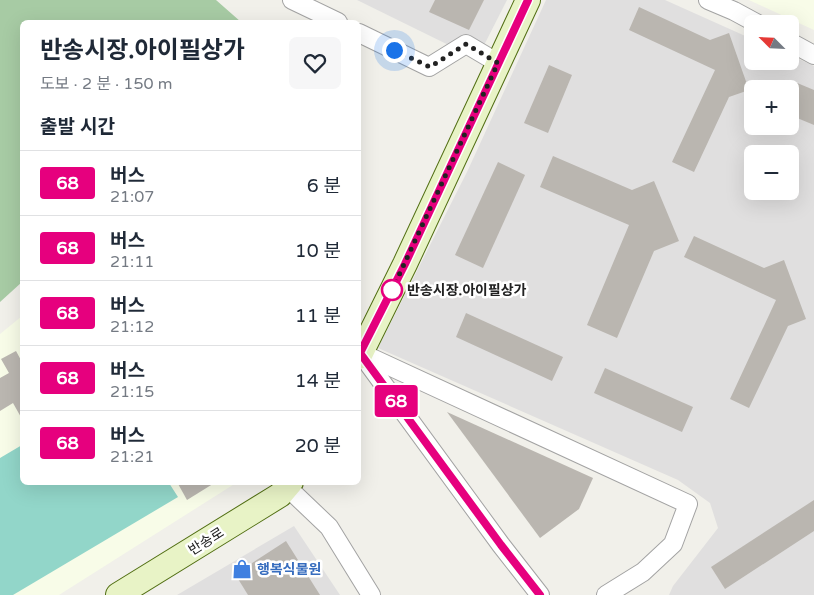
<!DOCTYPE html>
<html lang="ko">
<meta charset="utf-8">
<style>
:root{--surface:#fff;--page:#f6f6f7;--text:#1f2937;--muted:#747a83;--line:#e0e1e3}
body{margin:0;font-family:"Varela Round","Noto Sans KR",sans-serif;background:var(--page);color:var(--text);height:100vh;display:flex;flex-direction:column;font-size:19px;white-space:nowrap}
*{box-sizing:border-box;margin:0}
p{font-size:16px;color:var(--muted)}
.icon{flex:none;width:28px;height:28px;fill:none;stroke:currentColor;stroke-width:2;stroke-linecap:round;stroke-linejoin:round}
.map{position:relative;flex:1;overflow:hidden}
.details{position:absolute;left:20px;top:20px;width:341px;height:465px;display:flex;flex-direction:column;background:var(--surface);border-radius:8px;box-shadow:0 5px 20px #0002}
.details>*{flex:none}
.badge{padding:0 10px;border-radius:4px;font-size:18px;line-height:32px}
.needle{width:32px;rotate:294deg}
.buttons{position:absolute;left:744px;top:15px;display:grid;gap:10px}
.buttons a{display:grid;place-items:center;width:55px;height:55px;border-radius:8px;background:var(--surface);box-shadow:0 5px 20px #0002;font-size:25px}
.you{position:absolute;width:25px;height:25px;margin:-12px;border:4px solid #fff;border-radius:50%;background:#1a73e8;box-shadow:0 0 0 8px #1a73e833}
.map>.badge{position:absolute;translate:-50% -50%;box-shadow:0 0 0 2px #fff}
h2{padding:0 20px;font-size:19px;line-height:45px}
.round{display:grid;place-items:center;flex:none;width:52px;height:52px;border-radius:8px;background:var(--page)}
.overview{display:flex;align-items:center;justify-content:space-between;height:85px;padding:0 20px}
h1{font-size:24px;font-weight:700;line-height:38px}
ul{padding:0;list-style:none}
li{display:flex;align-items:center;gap:15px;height:65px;padding:0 20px;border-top:1px solid var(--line)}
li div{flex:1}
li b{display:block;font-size:19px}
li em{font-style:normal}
li .badge{min-width:55px;font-weight:700;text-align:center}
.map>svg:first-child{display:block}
.residential{fill:#e0dfdf;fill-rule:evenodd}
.education{fill:#f8fce8}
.forest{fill:#a7cba4}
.pitch{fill:#92d6c9}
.building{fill:#bab6b0}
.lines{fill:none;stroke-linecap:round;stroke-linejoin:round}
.street-casing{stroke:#a3a3a3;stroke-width:20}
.secondary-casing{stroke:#526f13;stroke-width:26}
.street{stroke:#fff;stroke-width:18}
.secondary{stroke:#e8f3c6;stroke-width:24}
.line-casing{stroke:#fff;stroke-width:11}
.line{stroke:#e6007e;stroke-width:8}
.walk{stroke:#222;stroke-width:5;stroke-dasharray:0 9}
.stop-dot{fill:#fff;stroke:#e6007e;stroke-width:2.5}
.labels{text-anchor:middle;stroke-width:5;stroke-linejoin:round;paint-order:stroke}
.stop-label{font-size:14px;font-weight:bold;fill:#222;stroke:#fff;text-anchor:start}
.street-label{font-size:14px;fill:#222;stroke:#fff}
.shop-label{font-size:14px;font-weight:bold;fill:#366cbe;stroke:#fff;text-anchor:start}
</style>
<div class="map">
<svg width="814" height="595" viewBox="0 0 814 595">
<rect width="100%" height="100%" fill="#f1f0ea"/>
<g class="residential">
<path d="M 357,0 L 507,0 L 477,59 Z"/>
<path d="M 546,0 L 665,0 L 752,39 L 752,61 L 790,61 L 790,55 L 814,66 L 814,595 L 669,595 L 673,586 L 718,528 L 710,503 L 678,480 L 378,348 L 467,172 ZM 752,89 L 790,89 L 790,126 L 752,126 ZM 752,154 L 790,154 L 790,191 L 752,191 Z"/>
<path d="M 294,526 L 340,595 L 177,595 Z"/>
</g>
<g class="education">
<path d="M 749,0 L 814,0 L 814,30 Z"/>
<path d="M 22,316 L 22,482 L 236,483 L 59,595 L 0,595 L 0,334 Z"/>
</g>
<path class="forest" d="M 0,0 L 216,0 L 241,22 L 22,22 L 22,282 L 0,302 Z"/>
<path class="pitch" d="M 22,445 L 22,482 L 169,483 L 178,497 L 13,595 L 0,595 L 0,458 Z"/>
<g class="building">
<path d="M 435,0 L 484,0 L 469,30 L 429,12 Z"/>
<path d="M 639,7 L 710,40 L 729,33 L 749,90 L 729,97 L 694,172 L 672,162 L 715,70 L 629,30 Z"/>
<path d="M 549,65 L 572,75 L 548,133 L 524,123 Z"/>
<path d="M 790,80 L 814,90 L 814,125 L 790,115 Z"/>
<path d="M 553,156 L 632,190 L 654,181 L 679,241 L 654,251 L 617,338 L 587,325 L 629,225 L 540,187 Z"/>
<path d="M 498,162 L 525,175 L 483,268 L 455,255 Z"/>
<path d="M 694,236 L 764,268 L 784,260 L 806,319 L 788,326 L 749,408 L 730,399 L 776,300 L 684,257 Z"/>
<path d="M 466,313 L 563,357 L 552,381 L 456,337 Z"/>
<path d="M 16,351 L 22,362 L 22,419 L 13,403 L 0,411 L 0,378 L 9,373 L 1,359 Z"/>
<path d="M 605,368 L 693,407 L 682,432 L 594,393 Z"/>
<path d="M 447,412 L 593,478 L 579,509 L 540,538 Z"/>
<path d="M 177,482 L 216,482 L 187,500 Z"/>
<path d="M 814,500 L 814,531 L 725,589 L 711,567 Z"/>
<path d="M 286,541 L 320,595 L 248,595 L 235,574 Z"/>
</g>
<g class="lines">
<defs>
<g id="street">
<path d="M 292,0 L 338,22"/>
<path d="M 708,0 L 734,11 L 758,24"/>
<path d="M 359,33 L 429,67 L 466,44 L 498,63"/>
<path d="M 790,42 L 814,55"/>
<path d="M 361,353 L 688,504 L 673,544 L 643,572 L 606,595"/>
<path d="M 362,355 L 501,545 L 540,595"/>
<path d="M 287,487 L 329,527 L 371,595"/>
</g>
<g id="secondary">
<path d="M 359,357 L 405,264 L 528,0"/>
<path d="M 118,595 L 280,495 L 291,482"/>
</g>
</defs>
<use href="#street" class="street-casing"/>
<use href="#secondary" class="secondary-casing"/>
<use href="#street" class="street"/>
<use href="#secondary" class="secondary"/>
</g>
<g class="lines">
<defs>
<path id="line" d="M 528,0 L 405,264 L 360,353 L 501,545 L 540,595"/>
</defs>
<use href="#line" class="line-casing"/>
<use href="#line" class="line"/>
<path class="walk" d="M 392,290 L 498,63 L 466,44 L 430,67 L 394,50"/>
</g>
<defs>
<symbol id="shop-bare" viewBox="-9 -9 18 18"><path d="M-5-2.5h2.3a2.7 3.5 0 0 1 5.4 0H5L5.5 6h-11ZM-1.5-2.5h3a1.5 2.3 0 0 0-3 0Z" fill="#3f7fe0" stroke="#fff" stroke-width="2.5" paint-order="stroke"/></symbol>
</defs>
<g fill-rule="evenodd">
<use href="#shop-bare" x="228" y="555" width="28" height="28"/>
</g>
<circle class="stop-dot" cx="392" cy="290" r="10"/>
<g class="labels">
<g class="stop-label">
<text x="407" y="295">반송시장.아이필상가</text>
</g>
<g class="street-label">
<text transform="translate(206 541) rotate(-32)" y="5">반송로</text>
</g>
<g class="shop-label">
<text x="257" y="574">행복식물원</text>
</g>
</g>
</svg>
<div class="buttons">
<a><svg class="needle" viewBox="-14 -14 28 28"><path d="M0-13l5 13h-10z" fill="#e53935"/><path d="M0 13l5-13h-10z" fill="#747a83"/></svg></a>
<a>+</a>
<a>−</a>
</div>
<div class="you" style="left:394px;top:50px"></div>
<b class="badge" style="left:396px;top:401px;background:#e6007e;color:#fff">68</b>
<section class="details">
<div class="overview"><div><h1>반송시장.아이필상가</h1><p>도보 · 2 분 · 150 m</p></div><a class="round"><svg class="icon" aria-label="heart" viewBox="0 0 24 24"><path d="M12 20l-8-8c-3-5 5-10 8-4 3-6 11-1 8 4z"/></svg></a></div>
<h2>출발 시간</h2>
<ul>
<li><span class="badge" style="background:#e6007e;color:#fff">68</span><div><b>버스</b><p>21:07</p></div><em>6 분</em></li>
<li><span class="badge" style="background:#e6007e;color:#fff">68</span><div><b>버스</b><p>21:11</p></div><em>10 분</em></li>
<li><span class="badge" style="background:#e6007e;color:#fff">68</span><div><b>버스</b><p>21:12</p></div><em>11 분</em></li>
<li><span class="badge" style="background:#e6007e;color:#fff">68</span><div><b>버스</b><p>21:15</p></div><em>14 분</em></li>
<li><span class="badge" style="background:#e6007e;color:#fff">68</span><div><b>버스</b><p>21:21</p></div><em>20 분</em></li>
</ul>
</section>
</div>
